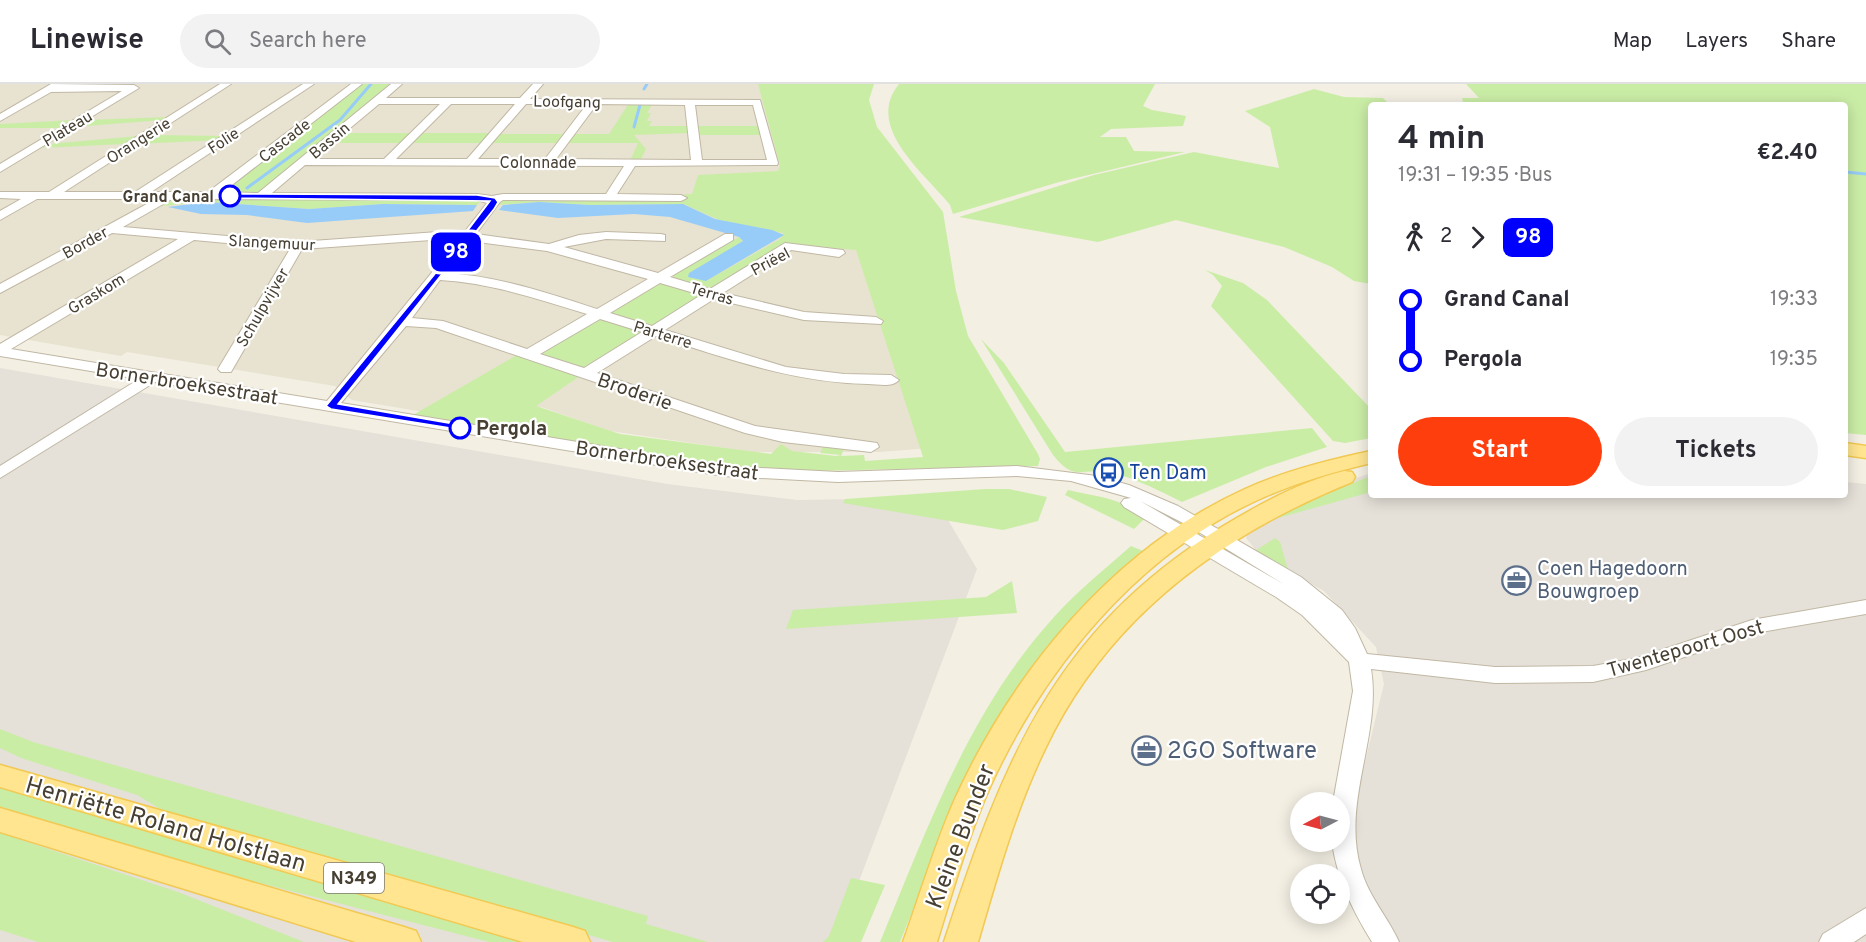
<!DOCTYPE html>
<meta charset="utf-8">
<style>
:root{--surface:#fff;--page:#f2f2f3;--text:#2b2b33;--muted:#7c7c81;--line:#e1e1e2;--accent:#ff3e0e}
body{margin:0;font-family:Overpass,sans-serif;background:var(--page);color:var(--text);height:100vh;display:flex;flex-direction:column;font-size:22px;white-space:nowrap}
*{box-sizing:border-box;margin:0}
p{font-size:20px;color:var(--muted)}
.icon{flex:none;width:33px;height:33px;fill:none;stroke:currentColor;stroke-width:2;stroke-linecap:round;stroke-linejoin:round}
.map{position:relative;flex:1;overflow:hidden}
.sheet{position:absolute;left:1368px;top:18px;width:480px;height:396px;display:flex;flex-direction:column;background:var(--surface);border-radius:6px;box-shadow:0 3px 15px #0003}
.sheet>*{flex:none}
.badge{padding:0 12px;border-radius:9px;font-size:21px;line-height:39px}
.needle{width:39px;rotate:264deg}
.fabs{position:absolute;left:1290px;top:708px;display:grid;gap:12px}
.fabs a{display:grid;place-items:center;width:60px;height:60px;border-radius:50%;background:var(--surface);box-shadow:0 3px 15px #0003;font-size:30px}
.map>.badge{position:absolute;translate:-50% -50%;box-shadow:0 0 0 3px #fff}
.legs{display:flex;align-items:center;gap:9px;height:66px;padding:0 30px;font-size:20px}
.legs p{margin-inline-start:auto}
.overview{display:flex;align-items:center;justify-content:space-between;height:102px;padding:0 30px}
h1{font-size:33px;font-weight:700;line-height:45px}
.button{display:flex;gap:12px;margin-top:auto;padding:12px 30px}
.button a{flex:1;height:69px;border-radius:36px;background:var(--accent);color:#fff;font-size:24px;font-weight:700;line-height:69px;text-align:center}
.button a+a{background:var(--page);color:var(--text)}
ul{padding:0 30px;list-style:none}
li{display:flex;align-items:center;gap:21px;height:60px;font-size:22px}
li i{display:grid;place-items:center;width:9px;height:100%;margin:0 8px;background:currentColor}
li i::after{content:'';width:15px;height:15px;margin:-8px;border:4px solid;border-radius:50%;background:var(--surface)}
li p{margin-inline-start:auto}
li:first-child i{background:linear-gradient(#0000 50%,currentColor 0)}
li:last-child i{background:linear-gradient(currentColor 50%,#0000 0)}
header{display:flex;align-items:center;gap:36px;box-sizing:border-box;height:84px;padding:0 30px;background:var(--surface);border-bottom:2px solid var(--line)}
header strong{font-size:28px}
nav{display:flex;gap:33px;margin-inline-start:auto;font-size:21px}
.search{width:420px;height:54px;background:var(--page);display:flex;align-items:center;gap:15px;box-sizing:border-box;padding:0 21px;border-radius:33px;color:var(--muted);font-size:22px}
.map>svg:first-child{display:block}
.residential{fill:#e8e2d0}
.industrial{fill:#e5e0d8}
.green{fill:#caeda6}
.water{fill:#97ccf8}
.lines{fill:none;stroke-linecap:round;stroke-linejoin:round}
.stream{stroke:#97ccf8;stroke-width:3}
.minor-casing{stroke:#c0b8a4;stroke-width:2}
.major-casing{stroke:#f1c953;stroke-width:3}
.minor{fill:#fff;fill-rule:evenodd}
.major{fill:#ffe590;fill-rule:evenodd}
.line-1{fill:#00f;stroke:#fff;stroke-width:1.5}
.stop-1-dot{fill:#fff;stroke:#00f;stroke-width:3}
.labels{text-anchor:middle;stroke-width:4.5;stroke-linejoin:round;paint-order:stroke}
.far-street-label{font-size:16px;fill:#463f32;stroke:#fff}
.far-stop-label{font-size:16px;font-weight:bold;fill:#463f32;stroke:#fff;text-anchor:end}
.shield{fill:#fff;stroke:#7e7970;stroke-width:1.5}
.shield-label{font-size:18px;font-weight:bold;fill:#463f32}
.street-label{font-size:20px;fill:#463f32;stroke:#fff}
.stop-label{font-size:20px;font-weight:bold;fill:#463f32;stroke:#fff;text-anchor:start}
.transit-label{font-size:20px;fill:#164399;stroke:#fff;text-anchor:start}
.service-label{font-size:20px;fill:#4e5e75;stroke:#fff;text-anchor:start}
.near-service-label{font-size:24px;fill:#4e5e75;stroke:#fff;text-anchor:start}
.near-street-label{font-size:24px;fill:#463f32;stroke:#fff}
</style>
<header>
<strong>Linewise</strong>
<div class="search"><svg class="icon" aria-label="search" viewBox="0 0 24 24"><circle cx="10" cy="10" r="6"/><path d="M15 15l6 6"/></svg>Search here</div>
<nav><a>Map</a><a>Layers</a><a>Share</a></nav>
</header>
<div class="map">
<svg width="1866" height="858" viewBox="0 0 1866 858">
<rect width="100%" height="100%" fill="#f3efe3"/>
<path class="residential" d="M 0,0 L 809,0 L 931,364 L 879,368 L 753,368 L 610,347 L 541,323 L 508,342 L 352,316 L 335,302 L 127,268 L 121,272 L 0,251 Z"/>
<g class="industrial">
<path d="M 0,284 L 667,400 L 797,416 L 935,414 L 977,485 L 836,858 L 0,858 Z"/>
<path d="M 1371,389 L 1371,411 L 1845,411 L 1845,398 L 1866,400 L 1866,858 L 1396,858 L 1359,787 L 1349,744 L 1384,600 L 1376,563 L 1324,507 L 1260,471 L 1246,454 L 1250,444 L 1339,400 Z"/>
</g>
<g class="green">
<path d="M 361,0 L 390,0 L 258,110 L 221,110 Z"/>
<path d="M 758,0 L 874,0 L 869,16 L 877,43 L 943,128 L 956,207 L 968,252 L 1038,370 L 1040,375 L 1038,382 L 812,387 L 742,386 L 413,331 L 517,271 L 580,292 L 536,322 L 620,350 L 771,370 L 781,360 L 792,367 L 836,372 L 841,371 L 820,369 L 823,363 L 844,365 L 841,372 L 864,371 L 865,377 L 923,373 L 856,166 L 788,160 L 710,204 L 674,194 L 673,191 L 739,153 L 743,157 L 734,164 L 706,197 L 780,155 L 783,149 L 726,139 L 683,120 L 590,121 L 539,118 L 497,121 L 501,115 L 683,116 L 685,110 L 692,110 L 698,91 L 778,87 L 780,82 Z"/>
<path d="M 899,0 L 1155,0 L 1143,22 L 1152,26 L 1186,32 L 1183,42 L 1111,45 L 1100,53 L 1126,53 L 1134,67 L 1185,68 L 1059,98 L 953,130 L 950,121 C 924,89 864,43 899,0 Z"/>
<path d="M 1466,0 L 1866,0 L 1866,351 L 1845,349 L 1845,21 L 1447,21 L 1464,21 L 1462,14 L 1479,14 Z"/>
<path d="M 1314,5 L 1344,13 L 1383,14 L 1390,21 L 1371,21 L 1371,200 L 1354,197 L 1332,183 L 1284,163 L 1176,136 L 1098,158 L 959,133 L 1094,91 L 1194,68 L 1279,84 L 1270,43 L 1245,27 Z"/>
<path d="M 629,19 L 653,19 L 647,29 L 651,29 L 647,37 L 652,37 L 649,42 L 689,42 L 689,49 L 634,51 L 646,65 L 640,77 L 630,77 L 638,59 L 566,59 L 573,50 L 609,50 Z"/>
<path d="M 168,33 L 163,36 L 74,43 L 87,36 Z"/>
<path d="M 74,36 L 60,44 L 0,44 L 0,40 Z"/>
<path d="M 695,42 L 760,42 L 762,51 L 696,51 Z"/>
<path d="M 343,49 L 412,49 L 401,59 L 331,59 Z"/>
<path d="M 419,49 L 491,49 L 481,59 L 410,59 Z"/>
<path d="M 499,50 L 563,50 L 556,59 L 491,59 Z"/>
<path d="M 149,51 L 225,52 L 219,56 L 136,60 Z"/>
<path d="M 138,52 L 124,60 L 42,64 L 49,60 Z"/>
<path d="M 178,114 L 482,116 L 477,121 L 383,120 L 309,125 L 207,118 L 161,122 Z"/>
<path d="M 1205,186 L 1243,199 L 1267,216 L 1371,325 L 1371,354 L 1345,359 L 1333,357 L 1211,222 L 1222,202 L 1213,191 Z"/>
<path d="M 662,198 L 704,210 L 656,241 L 647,242 L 612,231 L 612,225 Z"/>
<path d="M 596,235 L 641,247 L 642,249 L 590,283 L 581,284 L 542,270 Z"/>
<path d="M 981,255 L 1004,279 L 1065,368 L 1312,344 L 1327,363 L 1266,383 L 1182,418 C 1162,408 1129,391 1107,388 C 1079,384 1075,398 1053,371 Z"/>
<path d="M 1371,392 L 1371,408 L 1271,436 L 1293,422 Z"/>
<path d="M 985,405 L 1009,405 L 1047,413 L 1038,437 L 1003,446 L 843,419 L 845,415 Z"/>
<path d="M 1068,406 C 1096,413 1122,413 1145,434 L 1134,445 L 1065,411 Z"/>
<path d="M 1275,454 L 1280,458 L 1289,489 L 1253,468 Z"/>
<path d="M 1131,462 L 1148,469 L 998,636 L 977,670 L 950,733 L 900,858 L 880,858 C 927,745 970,625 1054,533 C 1077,507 1105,485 1131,462 Z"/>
<path d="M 1012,497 L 1017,529 L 786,545 L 793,526 L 986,513 Z"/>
<path d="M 0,645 L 33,658 L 648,832 L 646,840 L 708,858 L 613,858 L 172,732 L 137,711 L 21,674 L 0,664 Z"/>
<path d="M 0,702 L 534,858 L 489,858 L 236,793 L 0,723 Z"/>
<path d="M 0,749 L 178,808 L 304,858 L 38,858 L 0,846 Z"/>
<path d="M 851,794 L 885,801 L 861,858 L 823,858 L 829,852 Z"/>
</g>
<g class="water">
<path d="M 207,118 L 309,125 L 383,120 L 477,121 L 473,127 L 307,139 L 247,131 L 201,130 L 168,123 Z"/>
<path d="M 539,118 L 590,121 L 683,120 L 715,135 L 772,146 L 784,151 L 706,197 L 688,193 L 689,189 L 743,157 L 739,153 L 670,133 L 634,130 L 558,134 L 499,126 L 503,121 Z"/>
</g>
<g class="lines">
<g class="stream">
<path d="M 644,5 L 647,0"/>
<path d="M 634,43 L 640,21"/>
<path d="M 1845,88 L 1866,90"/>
<path d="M 247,104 L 340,36 L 371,0"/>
</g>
<defs>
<g id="minor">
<path d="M 51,0 L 134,1 L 139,4 L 0,88 L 0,80 L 122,7 L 51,8 L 0,37 L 0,30 Z"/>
<path d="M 220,0 L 231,0 L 64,108 L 135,108 L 303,0 L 314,0 L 151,108 L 208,108 L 351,0 L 362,0 L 223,108 L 258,109 L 391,0 L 402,0 L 386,14 L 520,14 L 533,0 L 543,0 L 530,15 L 760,16 L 778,79 L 777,81 L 635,82 L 617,110 L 681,111 L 687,114 L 681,117 L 503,116 L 500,118 L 476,150 L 549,160 L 579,151 L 606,148 L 661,150 L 665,151 L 665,157 L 606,155 L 564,163 L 658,189 L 725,150 L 733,150 L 733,156 L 670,193 L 710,205 L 785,159 L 843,166 L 845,169 L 839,173 L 791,166 L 723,209 L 804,228 L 876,233 L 883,237 L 881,240 L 804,236 L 714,215 L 665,246 L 786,283 L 844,290 L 891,291 L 899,296 C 892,304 878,300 868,300 C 794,299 726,274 656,252 L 597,289 L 755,342 L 877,359 L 879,363 L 871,368 L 783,358 L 745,349 L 436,244 L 406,242 L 341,319 L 723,382 L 838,388 L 1017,382 L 1097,392 L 1129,401 L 1178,422 L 1301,493 L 1342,526 L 1355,544 L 1367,570 L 1495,583 L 1593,582 L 1637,574 L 1752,536 L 1866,516 L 1866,530 L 1755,549 L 1646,586 L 1593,598 L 1495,599 L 1371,585 C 1382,651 1341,718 1361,785 C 1368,812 1388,833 1399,858 L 1372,858 C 1352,825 1337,795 1332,758 L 1340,758 L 1340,718 L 1333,718 L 1353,607 L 1349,578 L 1302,531 L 1276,513 L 1124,423 L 1121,419 L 1124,415 L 1131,414 L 1071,397 L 1017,392 L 838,398 L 723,392 L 155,298 L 0,394 L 0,382 L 139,295 L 0,272 L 0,260 L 178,155 L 112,149 L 0,209 L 0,200 L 156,115 L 37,115 L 0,136 L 0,127 L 21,115 L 0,114 L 0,108 L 49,108 ZM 379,20 L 440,20 L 384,75 L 313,75 ZM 451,20 L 515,20 L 467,75 L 396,75 ZM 526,20 L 587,20 L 545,75 L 478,75 ZM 597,20 L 685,21 L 691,76 L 556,75 ZM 695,21 L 753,21 L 767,76 L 702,76 ZM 305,81 L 624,82 L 606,110 L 503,110 L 492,112 L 477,110 L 272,109 ZM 172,115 L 477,116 L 487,119 L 466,146 L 298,158 L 123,143 ZM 460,154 L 327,317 L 11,265 L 194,156 L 290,165 L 218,285 L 221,288 L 231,288 L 302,165 ZM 470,157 L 547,167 L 648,195 L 597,225 C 547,209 498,192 446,189 ZM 440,196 C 491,199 538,215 587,230 L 527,265 L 443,237 L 412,234 ZM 660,199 L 701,211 L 652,242 L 610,229 ZM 600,235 L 642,248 L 584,284 L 540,270 ZM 1140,417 L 1189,442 L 1285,501 Z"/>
<path d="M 1866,824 L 1866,850 L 1854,858 L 1819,858 L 1823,850 Z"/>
</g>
<g id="major">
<path d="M 1845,359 L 1866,362 L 1866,374 L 1845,371 Z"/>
<path d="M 1371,367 L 1371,379 C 1316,392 1263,409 1214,439 C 1116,498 1037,599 990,703 C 968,753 953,806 937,858 L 903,858 C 920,811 934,763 954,717 C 1013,587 1113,465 1245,405 C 1285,387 1328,376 1371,367 Z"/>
<path d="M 1344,387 L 1352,388 L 1355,393 L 1352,398 C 1221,451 1107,534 1045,665 C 1015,727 997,793 978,858 L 944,858 C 1003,679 1052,549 1220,444 C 1258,421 1301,397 1344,387 Z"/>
<path d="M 0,681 L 573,843 L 585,847 L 590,858 L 523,858 L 0,703 Z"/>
<path d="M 0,724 L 404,843 L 416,847 L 421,858 L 356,858 L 0,748 Z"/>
</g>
</defs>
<use href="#minor" class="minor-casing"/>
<use href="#major" class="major-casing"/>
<use href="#minor" class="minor"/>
<use href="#major" class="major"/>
</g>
<path class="line-1" d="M 230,110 L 477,111 L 495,114 L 498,118 L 494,125 L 338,320 L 460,341 L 465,344 L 463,346 L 331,325 L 326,322 L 434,191 L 490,117 L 227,114 Z"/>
<defs>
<symbol id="bus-ring" viewBox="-11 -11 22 22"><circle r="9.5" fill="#fff" stroke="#1a4fb4" stroke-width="1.5"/><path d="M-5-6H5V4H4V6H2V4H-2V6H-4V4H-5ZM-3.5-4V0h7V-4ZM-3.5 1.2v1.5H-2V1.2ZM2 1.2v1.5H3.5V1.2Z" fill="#1a4fb4"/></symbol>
<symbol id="office-ring" viewBox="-11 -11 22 22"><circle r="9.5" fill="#fff" stroke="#5c6f8a" stroke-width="1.5"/><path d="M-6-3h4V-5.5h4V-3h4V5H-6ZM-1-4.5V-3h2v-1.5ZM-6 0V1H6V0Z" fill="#5c6f8a"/></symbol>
</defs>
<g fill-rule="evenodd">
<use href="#bus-ring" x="1092" y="372" width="33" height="33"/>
<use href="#office-ring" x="1500" y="480" width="33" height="33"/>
<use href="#office-ring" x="1130" y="650" width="33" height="33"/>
</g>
<g class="stop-1-dot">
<circle cx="230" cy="112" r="10"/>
<circle cx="460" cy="344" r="10"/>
</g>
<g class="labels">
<g class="far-street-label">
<text transform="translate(567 17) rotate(1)" y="6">Loofgang</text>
<text transform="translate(67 44) rotate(-31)" y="6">Plateau</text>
<text transform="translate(138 56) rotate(-32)" y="6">Orangerie</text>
<text transform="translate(223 56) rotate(-33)" y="6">Folie</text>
<text transform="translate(284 56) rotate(-38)" y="6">Cascade</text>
<text transform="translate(329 56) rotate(-40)" y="6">Bassin</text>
<text x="538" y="84">Colonnade</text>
<text transform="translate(85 158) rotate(-29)" y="6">Border</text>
<text transform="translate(272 158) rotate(3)" y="6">Slangemuur</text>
<text transform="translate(770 177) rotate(-28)" y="6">Priëel</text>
<text transform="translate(96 209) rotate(-31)" y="6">Graskom</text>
<text transform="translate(712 209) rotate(16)" y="6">Terras</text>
<text transform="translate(262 223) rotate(-60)" y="6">Schulpvijver</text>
<text transform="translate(663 250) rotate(17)" y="6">Parterre</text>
</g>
<g class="far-stop-label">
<text x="214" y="118">Grand Canal</text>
</g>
<rect class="shield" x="324" y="779" width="60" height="30" rx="4.5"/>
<g class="shield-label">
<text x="354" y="800">N349</text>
</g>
<g class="street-label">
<text transform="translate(187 299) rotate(9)" y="7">Bornerbroeksestraat</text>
<text transform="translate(635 307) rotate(19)" y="7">Broderie</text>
<text transform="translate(667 376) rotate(8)" y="7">Bornerbroeksestraat</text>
<text transform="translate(1685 564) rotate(-16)" y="7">Twentepoort Oost</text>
</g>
<g class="stop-label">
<text x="476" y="351">Pergola</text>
</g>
<g class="transit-label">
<text x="1129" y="395">Ten Dam</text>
</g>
<g class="service-label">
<text x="1537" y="491">Coen Hagedoorn<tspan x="1537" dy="23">Bouwgroep</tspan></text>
</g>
<g class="near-service-label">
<text x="1167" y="674">2GO Software</text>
</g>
<g class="near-street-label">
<text transform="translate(166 740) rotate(16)" y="8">Henriëtte Roland Holstlaan</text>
<text transform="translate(960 752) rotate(-69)" y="8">Kleine Bunder</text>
</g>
</g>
</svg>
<div class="fabs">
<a><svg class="needle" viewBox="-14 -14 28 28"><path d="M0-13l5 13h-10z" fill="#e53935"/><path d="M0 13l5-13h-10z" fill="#7c7c81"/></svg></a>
<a><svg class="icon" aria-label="locate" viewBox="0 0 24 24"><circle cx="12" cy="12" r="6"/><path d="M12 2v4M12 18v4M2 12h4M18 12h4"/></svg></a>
</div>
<b class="badge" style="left:456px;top:168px;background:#00f;color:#fff">98</b>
<section class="sheet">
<div class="overview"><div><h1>4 min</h1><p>19:31 – 19:35 · Bus</p></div><b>€2.40</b></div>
<div class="legs"><svg class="icon" aria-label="walk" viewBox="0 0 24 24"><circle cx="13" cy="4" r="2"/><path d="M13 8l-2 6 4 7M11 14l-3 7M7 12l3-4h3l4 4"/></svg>2<svg class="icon" aria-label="forward" viewBox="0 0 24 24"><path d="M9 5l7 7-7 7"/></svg><b class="badge" style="background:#00f;color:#fff">98</b></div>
<ul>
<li><i style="color:#00f"></i><b>Grand Canal</b><p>19:33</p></li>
<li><i style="color:#00f"></i><b>Pergola</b><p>19:35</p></li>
</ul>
<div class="button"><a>Start</a><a>Tickets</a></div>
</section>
</div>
